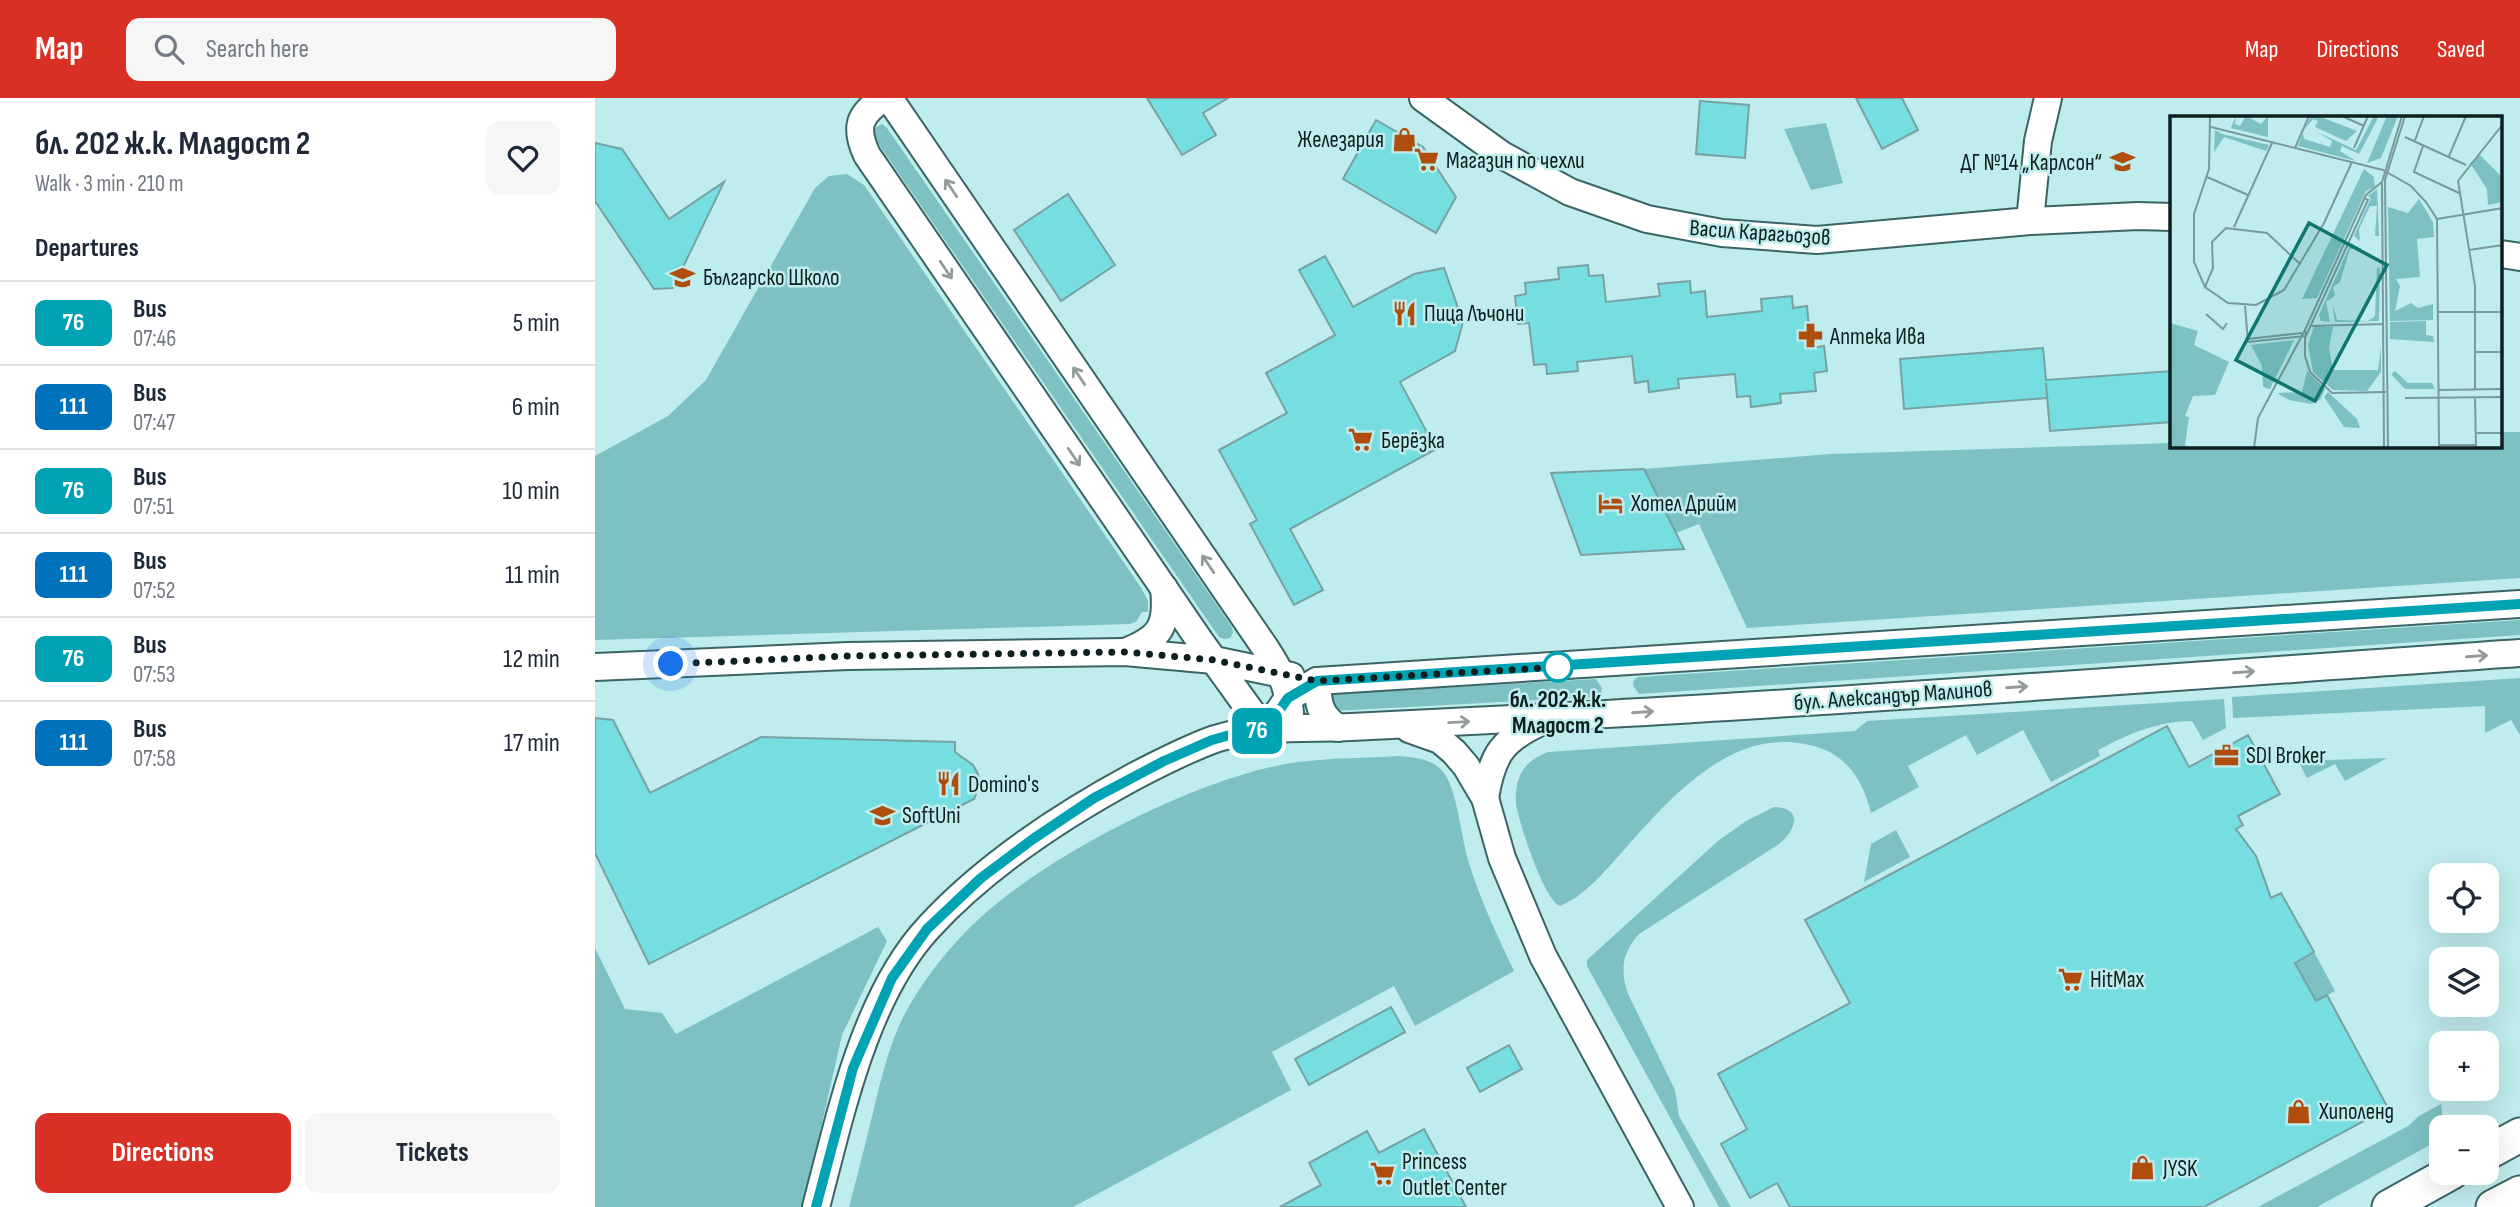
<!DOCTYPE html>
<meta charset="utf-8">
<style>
:root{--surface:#fff;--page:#f6f6f7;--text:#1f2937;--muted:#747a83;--line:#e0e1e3;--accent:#d93025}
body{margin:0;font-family:"Sofia Sans Condensed",sans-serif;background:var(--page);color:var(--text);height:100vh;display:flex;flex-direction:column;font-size:26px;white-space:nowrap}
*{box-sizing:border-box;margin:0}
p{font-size:23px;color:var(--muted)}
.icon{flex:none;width:38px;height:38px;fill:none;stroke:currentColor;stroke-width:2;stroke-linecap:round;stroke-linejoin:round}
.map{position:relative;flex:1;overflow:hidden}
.sheet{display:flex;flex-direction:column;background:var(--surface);width:595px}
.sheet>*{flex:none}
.badge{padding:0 14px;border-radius:10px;font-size:24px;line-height:46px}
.buttons{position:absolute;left:1834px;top:765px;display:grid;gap:14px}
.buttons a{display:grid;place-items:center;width:70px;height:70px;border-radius:14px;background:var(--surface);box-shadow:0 7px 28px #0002;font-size:35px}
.you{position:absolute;width:35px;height:35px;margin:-18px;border:5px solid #fff;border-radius:50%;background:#1a73e8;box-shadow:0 0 0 10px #1a73e833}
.map>.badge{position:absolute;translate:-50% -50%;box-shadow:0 0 0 4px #fff}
h2{padding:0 35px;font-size:26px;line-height:63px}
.round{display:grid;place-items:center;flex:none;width:74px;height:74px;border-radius:14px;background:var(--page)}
.summary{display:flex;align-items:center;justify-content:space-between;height:119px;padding:0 35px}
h1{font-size:33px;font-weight:700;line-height:52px}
.cta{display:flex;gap:14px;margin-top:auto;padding:14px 35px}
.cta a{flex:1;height:80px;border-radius:14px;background:var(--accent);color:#fff;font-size:28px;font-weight:700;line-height:80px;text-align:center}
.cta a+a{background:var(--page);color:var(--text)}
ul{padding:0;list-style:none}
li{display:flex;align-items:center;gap:21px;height:84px;padding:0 35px;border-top:2px solid var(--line)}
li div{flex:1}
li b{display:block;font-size:26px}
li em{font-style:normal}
li .badge{min-width:77px;font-weight:700;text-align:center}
header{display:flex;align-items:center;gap:42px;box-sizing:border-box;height:98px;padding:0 35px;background:var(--accent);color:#fff}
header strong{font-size:33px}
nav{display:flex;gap:38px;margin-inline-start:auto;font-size:24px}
.search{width:490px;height:63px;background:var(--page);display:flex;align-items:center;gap:18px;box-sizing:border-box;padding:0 24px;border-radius:14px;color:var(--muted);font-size:26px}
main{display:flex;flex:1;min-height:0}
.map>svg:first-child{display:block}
.green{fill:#7dc1c2}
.building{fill:#76dde0;stroke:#76a2a3;stroke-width:2}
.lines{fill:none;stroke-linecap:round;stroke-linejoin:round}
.minor-casing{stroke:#3b6565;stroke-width:30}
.major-casing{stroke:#3b6565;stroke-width:37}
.minor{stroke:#fff;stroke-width:26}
.major{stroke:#fff;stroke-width:33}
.oneway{stroke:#929a9a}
.line-casing{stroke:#fff;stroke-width:16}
.line{stroke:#00a3b4;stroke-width:10}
.walk{stroke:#0d1f1f;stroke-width:7;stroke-dasharray:0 12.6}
.stop-dot{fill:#fff;stroke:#00a3b4;stroke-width:3.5}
.labels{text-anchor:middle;stroke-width:5;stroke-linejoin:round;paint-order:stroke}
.poi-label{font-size:23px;fill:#0d1f1f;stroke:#bfeced;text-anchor:start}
.street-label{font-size:23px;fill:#0d1f1f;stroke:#bfeced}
.stop-label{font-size:23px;font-weight:bold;fill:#0d1f1f;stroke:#bfeced}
.inset-road{fill:none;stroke:#789a9b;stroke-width:2}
.view{fill:#0f766e;fill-opacity:0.15;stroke:#0f766e;stroke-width:3.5}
.inset-edge{fill:none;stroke:#0d1f1f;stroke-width:3.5}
</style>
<header>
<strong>Map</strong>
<div class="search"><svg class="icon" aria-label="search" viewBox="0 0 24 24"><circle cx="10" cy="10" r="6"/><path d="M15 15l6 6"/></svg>Search here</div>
<nav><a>Map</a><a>Directions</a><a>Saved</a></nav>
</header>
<main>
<section class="sheet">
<div class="summary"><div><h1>бл. 202 ж.к. Младост 2</h1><p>Walk · 3 min · 210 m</p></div><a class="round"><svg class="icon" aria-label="heart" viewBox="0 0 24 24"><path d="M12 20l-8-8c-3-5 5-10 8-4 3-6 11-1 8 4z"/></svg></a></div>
<h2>Departures</h2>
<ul>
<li><span class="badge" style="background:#00a3b4;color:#fff">76</span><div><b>Bus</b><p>07:46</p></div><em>5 min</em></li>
<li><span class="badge" style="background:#0072bc;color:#fff">111</span><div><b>Bus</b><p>07:47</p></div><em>6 min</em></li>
<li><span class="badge" style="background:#00a3b4;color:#fff">76</span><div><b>Bus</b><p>07:51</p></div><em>10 min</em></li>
<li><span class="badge" style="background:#0072bc;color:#fff">111</span><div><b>Bus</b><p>07:52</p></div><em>11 min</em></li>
<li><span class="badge" style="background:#00a3b4;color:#fff">76</span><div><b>Bus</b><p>07:53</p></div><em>12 min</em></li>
<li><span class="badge" style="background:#0072bc;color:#fff">111</span><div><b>Bus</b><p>07:58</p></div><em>17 min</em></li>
</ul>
<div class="cta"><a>Directions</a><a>Tickets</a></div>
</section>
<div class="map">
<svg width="1925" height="1109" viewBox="0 0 1925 1109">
<rect width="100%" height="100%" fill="#bfeced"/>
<g class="green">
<path d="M 1231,25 L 1248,85 L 1216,92 L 1189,31 Z"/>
<path d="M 287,26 L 292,30 L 637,529 L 638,535 L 635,540 L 629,541 L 624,539 L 280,41 L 278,31 Z"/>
<path d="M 252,76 L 269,87 L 545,488 L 553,503 L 553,514 L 547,514 L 541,524 L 535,526 L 0,542 L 0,358 L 73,318 L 111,282 L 220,90 L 234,78 Z"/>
<path d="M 1906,334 L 1925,334 L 1925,480 L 1152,530 L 1104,426 L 1081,435 L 1049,371 L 1235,356 L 1577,345 L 1577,348 L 1906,348 Z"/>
<path d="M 1925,522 L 1925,537 L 1044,596 L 1038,587 L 1039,582 L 1043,579 Z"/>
<path d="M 1925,580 L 1925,637 L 1916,622 L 1890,635 L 1890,608 L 1638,620 L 1637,599 Z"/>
<path d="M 1001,581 L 1007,590 L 1006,595 L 1002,599 L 738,613 L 734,599 L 737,596 Z"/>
<path d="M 1629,601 L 1631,630 L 1608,642 L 1597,623 C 1560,624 1536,635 1503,652 L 1505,658 L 1456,684 L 1428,632 L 1382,657 L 1371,637 L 1313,668 L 1324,689 L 1276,715 C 1269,685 1253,658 1222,649 C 1140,624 1077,698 1028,753 C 1009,774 991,797 965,808 C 950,803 927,733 923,715 C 920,705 920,693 923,683 C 928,667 938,660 953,654 L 1260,633 L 1272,623 Z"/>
<path d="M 804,658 C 822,660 841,661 851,678 C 864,701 866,742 875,768 C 886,804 903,839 919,873 L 820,928 L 799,888 L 677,954 L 696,992 L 478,1109 L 254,1109 C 263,1075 272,1040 280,1006 C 288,974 296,940 313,910 C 333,875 362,839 394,812 C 465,751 609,677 703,664 C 736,660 770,660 804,658 Z"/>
<path d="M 1792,660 L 1750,683 L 1740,666 L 1712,680 L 1703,663 Z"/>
<path d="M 1179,709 C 1209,710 1201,732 1184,746 L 1044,836 C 1027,855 1025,872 1033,896 L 1080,992 L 1084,1018 L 1136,1109 L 1124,1109 L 992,868 L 992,862 L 1123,743 L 1151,723 Z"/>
<path d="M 1301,732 L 1315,759 L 1269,784 L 1276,746 Z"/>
<path d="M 283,829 L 292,843 L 247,937 L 208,1109 L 0,1109 L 0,850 L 30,911 L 67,915 L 81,936 Z"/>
<path d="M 1719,854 L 1740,893 L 1721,903 L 1700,865 Z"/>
<path d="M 1846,1006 C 1849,1023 1848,1035 1835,1047 L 1722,1109 L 1663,1109 L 1813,1028 L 1824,1018 Z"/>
</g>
<g class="building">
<path d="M 552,0 L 633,0 L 608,15 L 621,37 L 587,57 Z"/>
<path d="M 1261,0 L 1307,0 L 1323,32 L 1287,51 Z"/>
<path d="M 1105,3 L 1154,7 L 1150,60 L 1101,56 Z"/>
<path d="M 781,22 L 828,49 L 861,99 L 841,135 L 748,81 Z"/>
<path d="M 0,45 L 27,51 L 74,121 L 129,84 L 78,190 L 59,191 L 0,103 Z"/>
<path d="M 473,96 L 520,167 L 466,203 L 419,132 Z"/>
<path d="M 730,158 L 758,209 L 819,176 L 849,170 L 868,224 L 860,253 L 805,284 L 841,351 L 695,431 L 728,492 L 699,507 L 655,426 L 662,422 L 624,352 L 692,315 L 671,275 L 740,237 L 704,172 Z"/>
<path d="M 993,167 L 994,178 L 1008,177 L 1011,204 L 1065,198 L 1063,186 L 1095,183 L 1096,195 L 1110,193 L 1112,219 L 1167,213 L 1166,201 L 1197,198 L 1198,210 L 1212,208 L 1216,250 L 1229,248 L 1232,273 L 1219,275 L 1221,293 L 1185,296 L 1186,305 L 1156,309 L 1155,298 L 1142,299 L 1140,276 L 1083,281 L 1084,290 L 1054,294 L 1053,283 L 1040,285 L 1037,258 L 982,264 L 983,273 L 952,276 L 951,266 L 939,267 L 934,225 L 923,226 L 920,198 L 931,196 L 930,185 L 964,181 L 963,170 Z"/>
<path d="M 1448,250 L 1451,282 L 1577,273 L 1577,324 L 1455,333 L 1451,285 L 1452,300 L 1309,311 L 1305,261 Z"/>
<path d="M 1049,371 L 1089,451 L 986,457 L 956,375 Z"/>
<path d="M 0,620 L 18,622 L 55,695 L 166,639 L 360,644 L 360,654 L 378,667 L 383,676 L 385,686 L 379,701 L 54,866 L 0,755 Z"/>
<path d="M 1572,628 L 1594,669 L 1653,637 L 1685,696 L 1643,718 L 1648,727 L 1641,731 L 1661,758 L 1676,800 L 1686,795 L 1719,854 L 1700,865 L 1721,903 L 1732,897 L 1793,1010 L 1609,1109 L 1195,1109 L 1182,1085 L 1155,1100 L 1126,1046 L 1152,1031 L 1123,976 L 1255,905 L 1210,822 Z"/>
<path d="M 796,909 L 810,934 L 714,987 L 700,961 Z"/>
<path d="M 914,947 L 927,971 L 885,994 L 872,970 Z"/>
<path d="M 829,1031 L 871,1109 L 685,1109 L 726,1087 L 714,1065 L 772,1033 L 784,1055 Z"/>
</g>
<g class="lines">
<defs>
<g id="minor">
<path d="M 289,0 C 264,16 259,29 272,57 L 605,543 L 670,633"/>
<path d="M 294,0 L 671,551 C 686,574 693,588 695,615"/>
<path d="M 828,0 L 907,57 L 975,94 L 1052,121 L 1127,135 L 1222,142 L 1435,123 L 1543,118 L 1577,119"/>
<path d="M 1435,123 L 1443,43 L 1453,0"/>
<path d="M 1906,156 L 1925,159"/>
<path d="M 530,554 C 566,540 573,528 569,490"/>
<path d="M 0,569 L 253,558 L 530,554 L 619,562 L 696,578"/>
<path d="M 722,583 C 723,605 724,617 743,630"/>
<path d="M 814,631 L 845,642 L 859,654 L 871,668 L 890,700 L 907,760 L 948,858 L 1085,1109"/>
<path d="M 670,633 L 693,600 L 722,583 L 1925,506"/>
<path d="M 890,700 C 897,657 907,641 948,623"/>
<path d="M 221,1109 C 245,1019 269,899 334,829 C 391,767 466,718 540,678 C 565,665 592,651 620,641 C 663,627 712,631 756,629 C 842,625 927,621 1012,616 C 1316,599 1621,576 1925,555"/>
</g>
<g id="major">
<path d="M 1892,1055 L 1925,1037"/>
<path d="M 1794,1109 L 1857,1074"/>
<path d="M 1898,1109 L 1925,1095"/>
</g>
</defs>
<use href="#minor" class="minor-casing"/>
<use href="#major" class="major-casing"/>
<use href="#minor" class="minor"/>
<use href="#major" class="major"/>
</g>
<defs><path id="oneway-shaft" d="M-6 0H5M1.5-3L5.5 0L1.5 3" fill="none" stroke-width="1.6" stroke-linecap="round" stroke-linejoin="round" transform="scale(1.75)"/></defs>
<g class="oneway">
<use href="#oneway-shaft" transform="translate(356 90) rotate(-124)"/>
<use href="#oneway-shaft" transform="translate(351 172) rotate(56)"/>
<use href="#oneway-shaft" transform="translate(484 278) rotate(-124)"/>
<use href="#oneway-shaft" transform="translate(479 359) rotate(56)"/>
<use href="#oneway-shaft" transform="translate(613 466) rotate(-124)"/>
<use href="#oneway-shaft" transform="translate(1882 558) rotate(-4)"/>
<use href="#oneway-shaft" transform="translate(1649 574) rotate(-4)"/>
<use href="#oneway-shaft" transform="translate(1422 589) rotate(-4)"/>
<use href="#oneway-shaft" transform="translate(1048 614) rotate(-4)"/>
<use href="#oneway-shaft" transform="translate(864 624) rotate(-3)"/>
</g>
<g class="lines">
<defs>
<path id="line" d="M 221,1109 L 258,970 L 297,880 L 332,831 L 386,780 L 438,741 L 499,700 L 569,663 L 617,642 L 642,635 L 670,633 L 693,600 L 722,583 L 1925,506"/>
</defs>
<use href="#line" class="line-casing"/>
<use href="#line" class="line"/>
<path class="walk" d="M 76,566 L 253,558 L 530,554 L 619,562 L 722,583 L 963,569"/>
</g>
<defs>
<symbol id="shop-bare" viewBox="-9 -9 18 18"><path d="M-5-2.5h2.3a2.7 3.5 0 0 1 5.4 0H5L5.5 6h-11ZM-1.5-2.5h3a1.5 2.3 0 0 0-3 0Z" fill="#af4e0c" stroke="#bfeced" stroke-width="2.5" paint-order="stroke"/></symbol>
<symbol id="supermarket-bare" viewBox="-9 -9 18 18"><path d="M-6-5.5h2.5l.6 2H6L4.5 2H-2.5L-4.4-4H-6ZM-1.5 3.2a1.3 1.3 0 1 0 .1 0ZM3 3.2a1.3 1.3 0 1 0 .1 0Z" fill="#af4e0c" stroke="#bfeced" stroke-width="2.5" paint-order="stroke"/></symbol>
<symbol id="school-bare" viewBox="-9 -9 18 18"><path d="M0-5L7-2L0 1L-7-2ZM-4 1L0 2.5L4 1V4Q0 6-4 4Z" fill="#af4e0c" stroke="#bfeced" stroke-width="2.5" paint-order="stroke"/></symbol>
<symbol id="restaurant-bare" viewBox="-9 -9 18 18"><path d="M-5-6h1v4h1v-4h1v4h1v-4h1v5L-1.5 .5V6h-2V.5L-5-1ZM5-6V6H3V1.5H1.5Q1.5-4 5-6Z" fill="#af4e0c" stroke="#bfeced" stroke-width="2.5" paint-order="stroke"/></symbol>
<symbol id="pharmacy-bare" viewBox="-9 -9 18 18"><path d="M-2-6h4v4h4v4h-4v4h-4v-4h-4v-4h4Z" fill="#af4e0c" stroke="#bfeced" stroke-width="2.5" paint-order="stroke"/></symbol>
<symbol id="hotel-bare" viewBox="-9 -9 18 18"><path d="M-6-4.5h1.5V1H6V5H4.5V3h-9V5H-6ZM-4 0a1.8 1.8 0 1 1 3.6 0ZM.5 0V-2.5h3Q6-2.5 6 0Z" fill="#af4e0c" stroke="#bfeced" stroke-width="2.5" paint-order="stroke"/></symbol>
<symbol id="office-bare" viewBox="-9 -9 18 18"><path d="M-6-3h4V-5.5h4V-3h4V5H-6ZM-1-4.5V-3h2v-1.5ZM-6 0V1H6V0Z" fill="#af4e0c" stroke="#bfeced" stroke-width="2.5" paint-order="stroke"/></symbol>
<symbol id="university-bare" viewBox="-9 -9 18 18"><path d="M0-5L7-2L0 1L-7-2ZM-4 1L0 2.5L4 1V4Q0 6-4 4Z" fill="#af4e0c" stroke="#bfeced" stroke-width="2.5" paint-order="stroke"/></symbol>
</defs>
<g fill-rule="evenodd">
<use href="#shop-bare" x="792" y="24" width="35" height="35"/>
<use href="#supermarket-bare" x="814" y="44" width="35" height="35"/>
<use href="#school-bare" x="1510" y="46" width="35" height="35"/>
<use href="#school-bare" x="70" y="162" width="35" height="35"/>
<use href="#restaurant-bare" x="792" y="198" width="35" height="35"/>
<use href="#pharmacy-bare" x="1198" y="220" width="35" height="35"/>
<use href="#supermarket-bare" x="748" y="324" width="35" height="35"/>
<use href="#hotel-bare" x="998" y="388" width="35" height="35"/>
<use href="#office-bare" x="1614" y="640" width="35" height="35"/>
<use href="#restaurant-bare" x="336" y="668" width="35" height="35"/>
<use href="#university-bare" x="270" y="700" width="35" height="35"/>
<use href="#supermarket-bare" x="1458" y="864" width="35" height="35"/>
<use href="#shop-bare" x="1686" y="996" width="35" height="35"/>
<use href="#shop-bare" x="1530" y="1052" width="35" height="35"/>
<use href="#supermarket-bare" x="770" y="1058" width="35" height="35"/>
</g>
<circle class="stop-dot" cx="963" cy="569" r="14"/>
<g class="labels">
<g class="poi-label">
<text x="789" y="49" text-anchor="end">Железария</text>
<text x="851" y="70">Магазин по чехли</text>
<text x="1507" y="72" text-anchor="end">ДГ №14 „Карлсон“</text>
<text x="108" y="187">Българско Школо</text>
<text x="829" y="223">Пица Лъчони</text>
<text x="1235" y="246">Аптека Ива</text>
<text x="786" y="350">Берёзка</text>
<text x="1036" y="413">Хотел Дрийм</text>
<text x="1651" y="665">SDI Broker</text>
<text x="373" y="694">Domino's</text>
<text x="307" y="725">SoftUni</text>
<text x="1495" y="889">HitMax</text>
<text x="1724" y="1021">Хиполенд</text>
<text x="807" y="1071">Princess<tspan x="807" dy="26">Outlet Center</tspan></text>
<text x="1568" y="1078">JYSK</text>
</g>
<g class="street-label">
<text transform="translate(1165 134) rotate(4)" y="8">Васил Карагьозов</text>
<text transform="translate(1298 597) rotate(-4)" y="8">бул. Александър Малинов</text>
</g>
<g class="stop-label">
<text x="963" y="609">бл. 202 ж.к.<tspan x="963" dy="26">Младост 2</tspan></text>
</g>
</g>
<g transform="translate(1575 18)">
<rect width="332" height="332" fill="#bfeced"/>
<path d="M 66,0 L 65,8 L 70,10 L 76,0 L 91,8 L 98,0 L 98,21 L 61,12 ZM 141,0 L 148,0 L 187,15 L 176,25 L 145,11 L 142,17 L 148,5 L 143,3 L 134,14 ZM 204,0 L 208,2 L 189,38 L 172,30 L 170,35 L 186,45 L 128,30 L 133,17 L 134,23 L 160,31 L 162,25 L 147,16 L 186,34 ZM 217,0 L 228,0 L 211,42 L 197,47 ZM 45,14 L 52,18 L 99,29 L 96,35 L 54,21 L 44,36 ZM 310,39 L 332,61 L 332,86 L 318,89 L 317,73 L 300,47 ZM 194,53 L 204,61 L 205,71 L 196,75 L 147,182 L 132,183 ZM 207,73 L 209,120 L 205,120 L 207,90 L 200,90 L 189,113 L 190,125 L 184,120 L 201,82 L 198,80 ZM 249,83 L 263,106 L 264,121 L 247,123 L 250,161 L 226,163 L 230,170 L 225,195 L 241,187 L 248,192 L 263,188 L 263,204 L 220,205 L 218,91 L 238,97 ZM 181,127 L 192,133 L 180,133 L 170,166 L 163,171 L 165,180 L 156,186 L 160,206 L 151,205 L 149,199 ZM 207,151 L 210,153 L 209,205 L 165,206 L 162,186 L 167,204 L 198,205 L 205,200 ZM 256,205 L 256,219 L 263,220 L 264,226 L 220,223 L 220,206 ZM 0,207 L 28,215 L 24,229 L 59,246 L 45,279 L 23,280 L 15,300 L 19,301 L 15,329 L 21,332 L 0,332 ZM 144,210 L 163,211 L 159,231 L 163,254 L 208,254 L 211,231 L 211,256 L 197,275 L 163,274 L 143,256 L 138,229 ZM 124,224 L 100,273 L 93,271 L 92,250 L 81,229 ZM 137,255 L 155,273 L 150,284 L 141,288 L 119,284 L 107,277 L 132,276 ZM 225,255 L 238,267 L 262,267 L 265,273 L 235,273 L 221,258 ZM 158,276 L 187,303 L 190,312 L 174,311 L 154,281 Z" fill="#7dc1c2"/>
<path class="inset-road" d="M 40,0 L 39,53 L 24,98 L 24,146 L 35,171 L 58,187 L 86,189 L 114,174 L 154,107 L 182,46M 172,0 L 194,10M 41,11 L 213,54 L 241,70 L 256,86 L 267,103 L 269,332M 235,21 L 296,49M 245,24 L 254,0M 253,30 L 244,56 L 289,77M 125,32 L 139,0M 184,32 L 198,0M 279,40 L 296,0M 37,61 L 78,79M 194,82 L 198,84 L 135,222 L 135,240 L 140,256 L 162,277 L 216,276M 267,103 L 333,92M 64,111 L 102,27M 299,134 L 333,129M 35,171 L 43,152 L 42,126 L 56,112 L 97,117 L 129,147M 75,190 L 78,226 L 136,220M 268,196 L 333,196M 36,198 L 53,213 L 57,207M 141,210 L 213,208M 136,220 L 135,214 L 196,79 L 212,66M 77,223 L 132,217M 304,236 L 333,236M 305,273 L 305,170 L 288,65 L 333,8M 268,274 L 333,273M 305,281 L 306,332M 235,282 L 333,281M 307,317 L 333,317M 269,329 L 305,329M 84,332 L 88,302 L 135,214M 214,332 L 212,66 L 232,0M 218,332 L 215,64 L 235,0"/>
<path class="view" d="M 139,107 L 217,149 L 145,285 L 66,244 Z"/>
<rect width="332" height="332" class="inset-edge"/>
</g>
</svg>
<div class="buttons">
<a><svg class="icon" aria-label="locate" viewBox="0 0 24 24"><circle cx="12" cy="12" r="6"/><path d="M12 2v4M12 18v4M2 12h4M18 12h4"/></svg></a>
<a><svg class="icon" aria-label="layers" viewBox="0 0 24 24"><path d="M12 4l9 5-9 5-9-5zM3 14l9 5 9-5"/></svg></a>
<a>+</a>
<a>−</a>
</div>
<div class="you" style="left:76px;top:566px"></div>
<b class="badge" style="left:662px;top:633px;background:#00a3b4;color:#fff">76</b>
</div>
</main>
